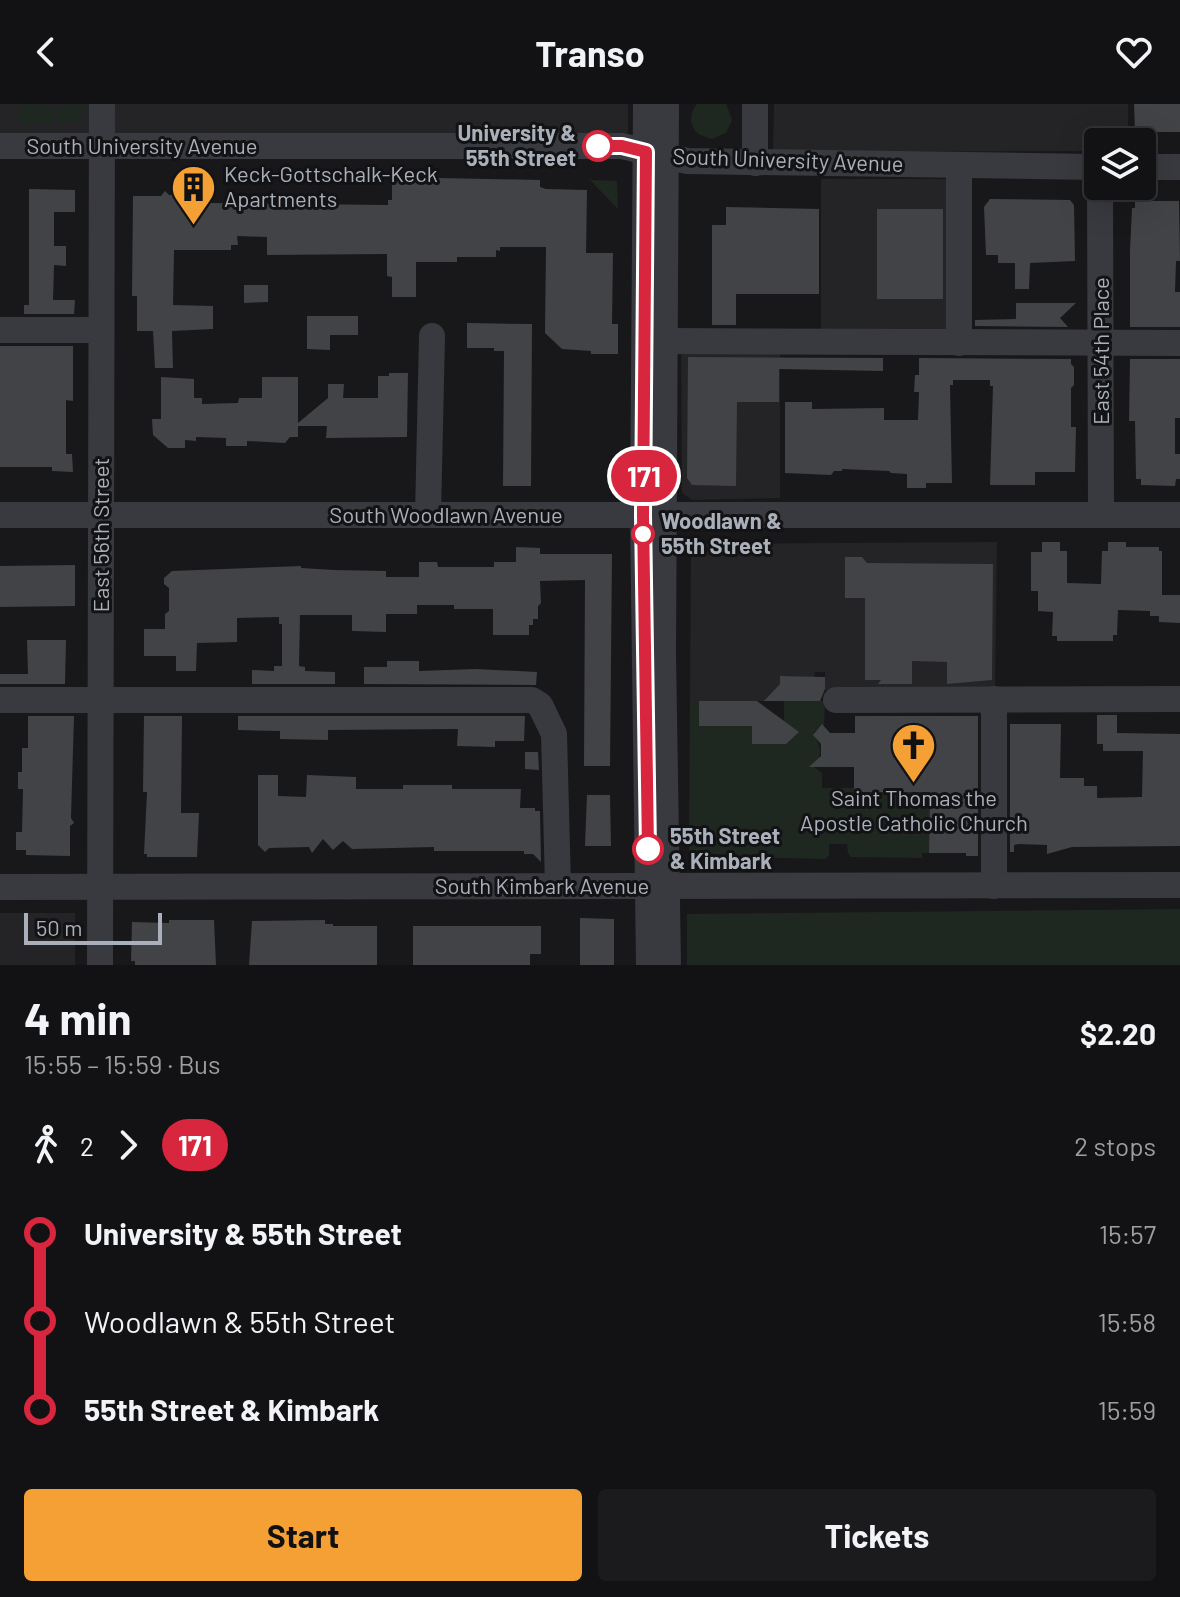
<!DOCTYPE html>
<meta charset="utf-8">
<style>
:root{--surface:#121214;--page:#1b1b1d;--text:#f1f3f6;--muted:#9c9ea0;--line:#313234;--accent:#f5a035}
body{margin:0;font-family:Barlow,sans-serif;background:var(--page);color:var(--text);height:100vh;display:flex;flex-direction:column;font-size:30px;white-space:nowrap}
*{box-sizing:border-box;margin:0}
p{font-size:26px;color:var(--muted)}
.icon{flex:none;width:44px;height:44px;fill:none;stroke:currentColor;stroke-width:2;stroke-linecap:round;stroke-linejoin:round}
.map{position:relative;height:861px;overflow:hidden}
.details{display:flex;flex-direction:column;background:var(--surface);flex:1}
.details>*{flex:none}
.badge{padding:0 16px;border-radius:26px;font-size:28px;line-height:52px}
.controls{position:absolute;left:1084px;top:24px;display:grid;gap:16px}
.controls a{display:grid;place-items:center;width:72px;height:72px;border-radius:8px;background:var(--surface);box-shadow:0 8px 32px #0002,0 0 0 2px var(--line);font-size:40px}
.scale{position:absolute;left:24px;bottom:20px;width:138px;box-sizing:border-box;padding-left:8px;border:4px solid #aab0ba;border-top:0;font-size:22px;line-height:28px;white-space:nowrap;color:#aab0ba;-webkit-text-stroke:6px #131315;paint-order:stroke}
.map>.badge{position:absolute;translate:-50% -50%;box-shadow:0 0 0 4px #fff}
.legs{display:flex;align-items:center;gap:12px;height:88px;padding:0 24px;font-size:26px}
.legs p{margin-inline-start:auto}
.headline{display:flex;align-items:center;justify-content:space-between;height:136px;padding:0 24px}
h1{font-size:44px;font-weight:700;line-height:60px}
.action{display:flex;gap:16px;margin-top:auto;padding:16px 24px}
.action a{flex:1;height:92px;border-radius:8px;background:var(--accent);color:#111;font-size:32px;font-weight:700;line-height:92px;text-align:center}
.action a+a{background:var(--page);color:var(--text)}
ul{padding:0 24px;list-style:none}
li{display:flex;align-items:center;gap:28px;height:88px;font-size:30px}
li i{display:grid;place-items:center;width:12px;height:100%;margin:0 10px;background:currentColor}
li i::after{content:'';width:20px;height:20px;margin:-10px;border:6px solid;border-radius:50%;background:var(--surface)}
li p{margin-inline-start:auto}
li:first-child i{background:linear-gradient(#0000 50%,currentColor 0)}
li:last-child i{background:linear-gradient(currentColor 50%,#0000 0)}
header{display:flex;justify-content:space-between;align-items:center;height:104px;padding:0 24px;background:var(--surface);font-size:36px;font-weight:700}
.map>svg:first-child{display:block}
.built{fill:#242427}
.green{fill:#1f2820}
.building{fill:#424347}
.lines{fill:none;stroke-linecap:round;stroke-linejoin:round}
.minor{stroke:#383a3f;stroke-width:26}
.line-1-casing{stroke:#fff;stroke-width:18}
.line-1{stroke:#d7263d;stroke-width:12}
.stop-1-dot{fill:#fff;stroke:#d7263d;stroke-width:4}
.labels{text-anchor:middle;stroke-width:6;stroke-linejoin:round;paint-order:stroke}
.stop-label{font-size:22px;font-weight:bold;fill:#aab0ba;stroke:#131315;text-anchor:start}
.street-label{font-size:22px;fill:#aab0ba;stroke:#131315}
.poi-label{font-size:22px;fill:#aab0ba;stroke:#131315;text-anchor:start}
</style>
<header><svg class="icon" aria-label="back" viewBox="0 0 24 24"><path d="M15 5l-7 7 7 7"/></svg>Transo<svg class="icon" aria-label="heart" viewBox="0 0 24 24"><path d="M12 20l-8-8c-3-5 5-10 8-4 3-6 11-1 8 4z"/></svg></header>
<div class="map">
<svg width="1180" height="861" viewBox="0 0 1180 861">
<rect width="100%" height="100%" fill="#18181a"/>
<g class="built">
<path d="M 0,0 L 628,0 L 628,29 L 102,42 L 0,42 Z"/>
<path d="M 774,0 L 1128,0 L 1128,38 L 1098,38 L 1098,47 L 773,48 Z"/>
<path d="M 821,75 L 960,75 L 959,239 L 821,238 Z"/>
<path d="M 681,237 L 780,238 L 780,394 L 692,396 L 682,389 Z"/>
<path d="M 997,438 L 995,586 L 825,586 L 825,568 L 815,568 L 814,573 L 780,572 L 780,580 L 766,597 L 690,597 L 691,440 Z"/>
<rect x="0" y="809" width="75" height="52"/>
</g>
<g class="green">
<path d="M 20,0 L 39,0 L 40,4 L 54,4 L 54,19 L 20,19 Z"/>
<path d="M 65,0 L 83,0 L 81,17 L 58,19 L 58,4 L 65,4 Z"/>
<path d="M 697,0 L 726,0 L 732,16 L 726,29 L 712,35 L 698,30 C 689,21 689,10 697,0 Z"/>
<path d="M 590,76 L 617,77 L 618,105 Z"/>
<path d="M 690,597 L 699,597 L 699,622 L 752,622 L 752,640 L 784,620 L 784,597 L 825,597 L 824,622 L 820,622 L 814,629 C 819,645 825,645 814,663 L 822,669 L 822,684 L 854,684 L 859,688 L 930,688 L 929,749 L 922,749 L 922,754 L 851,753 L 848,749 L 847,740 L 829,740 L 829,751 L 825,755 L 689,752 Z"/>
<path d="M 1180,805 L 1180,861 L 687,861 L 687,810 Z"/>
</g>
<g class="building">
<path d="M 1134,0 L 1180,0 L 1180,28 L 1135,28 Z"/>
<path d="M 392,73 L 540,76 L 540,83 L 546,85 L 587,86 L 586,149 L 613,149 L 612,220 L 618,220 L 618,250 L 591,250 L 591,247 L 562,245 L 545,229 L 546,143 L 500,143 L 500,147 L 496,146 L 496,153 L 457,153 L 457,158 L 416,158 L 416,193 L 392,193 L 392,173 L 387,172 L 387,150 L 267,151 L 267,133 L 237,132 L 238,141 L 231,141 L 231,146 L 174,146 L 173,201 L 213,202 L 213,225 L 172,227 L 173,264 L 155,264 L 153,227 L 137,227 L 137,192 L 132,192 L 133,92 L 161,92 L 165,87 L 169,91 L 206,91 L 206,99 L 388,101 L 388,96 L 392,96 Z"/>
<path d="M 29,85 L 75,86 L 75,108 L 54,108 L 54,142 L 66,142 L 66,162 L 54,161 L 53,196 L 75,196 L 74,210 L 24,210 L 24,201 L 29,201 Z"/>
<path d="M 990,95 L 1070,96 L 1074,101 L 1075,157 L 1030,159 L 1029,185 L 1015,185 L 1015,159 L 998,159 L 998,151 L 986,151 L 984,103 Z"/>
<path d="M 1135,97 L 1179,97 L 1180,157 L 1176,157 L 1175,188 L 1180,188 L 1180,223 L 1130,223 L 1130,147 L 1132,104 L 1135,104 Z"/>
<path d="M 726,103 L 819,105 L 819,190 L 736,190 L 736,221 L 712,221 L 712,121 L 726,121 Z"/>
<rect x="877" y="105" width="66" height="90"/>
<path d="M 244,181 L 268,181 L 268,198 L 244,199 Z"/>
<path d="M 1016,199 L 1076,199 L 1060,214 L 1068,223 L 975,222 L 975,216 L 1016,215 Z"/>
<path d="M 307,212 L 358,212 L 358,231 L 330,231 L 330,246 L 307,245 Z"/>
<path d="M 467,219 L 532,220 L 531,382 L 503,382 L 504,247 L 494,247 L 494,244 L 467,244 Z"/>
<path d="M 0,242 L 73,242 L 73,297 L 66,296 L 66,350 L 72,350 L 73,368 L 52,367 L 52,363 L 0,363 Z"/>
<path d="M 688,253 L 883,254 L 883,267 L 779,265 L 779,298 L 737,298 L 736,382 L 692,381 L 687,374 Z"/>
<path d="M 919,254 L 1071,255 L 1071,260 L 1074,263 L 1074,281 L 1071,284 L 1071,323 L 1076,323 L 1075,368 L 1035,368 L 1035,381 L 990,381 L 993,282 L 990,282 L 990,276 L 953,276 L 953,281 L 950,281 L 952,379 L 926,379 L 926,384 L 907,384 L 907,370 L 891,369 L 889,367 L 842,365 L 842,367 L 834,367 L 831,371 L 785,369 L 785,298 L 812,298 L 812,305 L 884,304 L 884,316 L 918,316 L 919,288 L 914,288 L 915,271 L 919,271 Z"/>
<path d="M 1130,255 L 1180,255 L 1180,314 L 1175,314 L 1175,350 L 1180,350 L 1180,375 L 1176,375 L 1175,382 L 1141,381 L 1141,375 L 1136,375 L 1135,317 L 1129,317 Z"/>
<path d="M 389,269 L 408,269 L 407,333 L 326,334 L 327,322 L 298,322 L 298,333 L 290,333 L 285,339 L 247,337 L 247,342 L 226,342 L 226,334 L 196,333 L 196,337 L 185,336 L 185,344 L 168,344 L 153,331 L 152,315 L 161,315 L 161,273 L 194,275 L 194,294 L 202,294 L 202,300 L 238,299 L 239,294 L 262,294 L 262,273 L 298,273 L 298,319 L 328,294 L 328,280 L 344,280 L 343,294 L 378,294 L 378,272 L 389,272 Z"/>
<path d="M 1042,438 L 1060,438 L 1060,447 L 1067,447 L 1067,479 L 1101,480 L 1102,447 L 1108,447 L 1108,438 L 1126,438 L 1126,443 L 1159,443 L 1159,447 L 1162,447 L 1162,491 L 1180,491 L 1180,519 L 1159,518 L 1159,512 L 1150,512 L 1150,507 L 1118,506 L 1117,531 L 1113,531 L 1113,537 L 1057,537 L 1057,532 L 1052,532 L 1053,508 L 1038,507 L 1038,487 L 1031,487 L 1031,448 L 1042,448 Z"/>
<path d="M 516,443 L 540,444 L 540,450 L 612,450 L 610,662 L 584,662 L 585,476 L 540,477 L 541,499 L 538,502 L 538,515 L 533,515 L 533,521 L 529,521 L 529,531 L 493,531 L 493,505 L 454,505 L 454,501 L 417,501 L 417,510 L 386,510 L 386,528 L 352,527 L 352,511 L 300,511 L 299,562 L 305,563 L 305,567 L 335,568 L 335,580 L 252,580 L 252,566 L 274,567 L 274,562 L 282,562 L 282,520 L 279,520 L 279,513 L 237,514 L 237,538 L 197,539 L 196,567 L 176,567 L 176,552 L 144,552 L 144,525 L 165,525 L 165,510 L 169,507 L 169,484 L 164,480 L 164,474 L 172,467 L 301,462 L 301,464 L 334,466 L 386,467 L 386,473 L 419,473 L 419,458 L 437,458 L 438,463 L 494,463 L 494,458 L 516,458 Z"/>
<path d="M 845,453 L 862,453 L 867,459 L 993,460 L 992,576 L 947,580 L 947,558 L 912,557 L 912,580 L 878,580 L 881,576 L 865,576 L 865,494 L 845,494 Z"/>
<path d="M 75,461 L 75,502 L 0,503 L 0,462 Z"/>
<path d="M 27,536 L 66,536 L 65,580 L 0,580 L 0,570 L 28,570 Z"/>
<path d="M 387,557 L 419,557 L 419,567 L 476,565 L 537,568 L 536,581 L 364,580 L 364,563 L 387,563 Z"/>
<path d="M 780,572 L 825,573 L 825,585 L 820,597 L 764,597 L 780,580 Z"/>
<path d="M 699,597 L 757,597 L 799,628 L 786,640 L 752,640 L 752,622 L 699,622 Z"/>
<path d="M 1097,611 L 1117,611 L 1117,629 L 1180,630 L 1180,742 L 1072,743 L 1047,750 L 1047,741 L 1019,740 L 1014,741 L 1014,748 L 1010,748 L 1010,620 L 1061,620 L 1060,674 L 1084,674 L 1084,682 L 1097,682 L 1097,694 L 1142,693 L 1143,647 L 1103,647 L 1103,640 L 1097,640 Z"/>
<path d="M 28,612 L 74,612 L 71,714 L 74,719 L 70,722 L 70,752 L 26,751 L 26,746 L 16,746 L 16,728 L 22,728 L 23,685 L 18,685 L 18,668 L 22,668 L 22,644 L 28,644 Z"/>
<path d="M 144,612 L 182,612 L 181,709 L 199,709 L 197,753 L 147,753 L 147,750 L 144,750 L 147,688 L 143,688 Z"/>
<path d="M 238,612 L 525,612 L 524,637 L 495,637 L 495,643 L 457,642 L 458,625 L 328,626 L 328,636 L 280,635 L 280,627 L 238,626 Z"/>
<path d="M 855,612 L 978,612 L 978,752 L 966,752 L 966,749 L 929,749 L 930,688 L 859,688 L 854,684 L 854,663 L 809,663 L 821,652 L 821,640 L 813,631 L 822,620 L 830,629 L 855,629 Z"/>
<path d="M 525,648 L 538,648 L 539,666 L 525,665 Z"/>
<path d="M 258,671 L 278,671 L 278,692 L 306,693 L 307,671 L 356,673 L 356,685 L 403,685 L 403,681 L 452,681 L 452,685 L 521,685 L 520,704 L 535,704 L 535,707 L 540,707 L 541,758 L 533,750 L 524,750 L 524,747 L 434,747 L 434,743 L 352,745 L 343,737 L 333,746 L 323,735 L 312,749 L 309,743 L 269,744 L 265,748 L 258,741 Z"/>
<path d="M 587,691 L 610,691 L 611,742 L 585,742 Z"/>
<path d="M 580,814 L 614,815 L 614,861 L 580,861 Z"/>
<path d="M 169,816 L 214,816 L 216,861 L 135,861 L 135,857 L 131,857 L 132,818 L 169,819 Z"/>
<path d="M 325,816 L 325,820 L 333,820 L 333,822 L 377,822 L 377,861 L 249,861 L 252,817 Z"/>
<path d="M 413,822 L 541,822 L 541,850 L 530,850 L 530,861 L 413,861 Z"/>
</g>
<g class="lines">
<g class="minor">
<path d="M 646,0 L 643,411 L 649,861"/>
<path d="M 666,0 L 663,549 L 668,861"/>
<path d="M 755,0 L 755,59"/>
<path d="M 0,42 L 622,42 L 687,57 L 1098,63"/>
<path d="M 1142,63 L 1180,63"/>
<path d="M 1100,82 L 1101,411"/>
<path d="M 0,226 L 101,226"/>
<path d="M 665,237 L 1180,239"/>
<path d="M 959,239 L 959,61"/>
<path d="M 0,411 L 1180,411"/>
<path d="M 428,411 L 432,232"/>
<path d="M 0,596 L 532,596 L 540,601 L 554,630 L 558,782"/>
<path d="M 836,596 L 1180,595"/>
<path d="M 994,782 L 994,595"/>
<path d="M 0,783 L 1180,781"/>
<path d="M 100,861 L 102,0"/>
</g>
</g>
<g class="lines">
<defs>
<path id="line-1" d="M 598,42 L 622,42 L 646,48 L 643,411 L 648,745"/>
</defs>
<use href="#line-1" class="line-1-casing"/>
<use href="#line-1" class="line-1"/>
</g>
<defs>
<symbol id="building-pin" viewBox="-11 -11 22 30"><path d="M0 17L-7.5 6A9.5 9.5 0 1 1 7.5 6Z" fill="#f5a035" stroke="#131315"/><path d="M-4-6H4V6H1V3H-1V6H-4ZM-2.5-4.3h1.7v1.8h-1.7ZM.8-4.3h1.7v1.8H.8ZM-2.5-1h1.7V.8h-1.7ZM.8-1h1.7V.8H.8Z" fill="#111"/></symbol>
<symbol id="church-pin" viewBox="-11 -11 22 30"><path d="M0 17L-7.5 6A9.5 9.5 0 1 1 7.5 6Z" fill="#f5a035" stroke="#131315"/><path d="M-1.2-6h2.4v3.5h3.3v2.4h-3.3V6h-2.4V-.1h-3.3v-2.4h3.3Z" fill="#111"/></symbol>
</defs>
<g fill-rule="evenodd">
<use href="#building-pin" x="168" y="58" width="51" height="69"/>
<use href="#church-pin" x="888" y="616" width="51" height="69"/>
</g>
<g class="stop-1-dot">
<circle cx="598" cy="42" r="14"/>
<circle cx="643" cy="430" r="10"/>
<circle cx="648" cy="745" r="14"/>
</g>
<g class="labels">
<g class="stop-label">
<text x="576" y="37" text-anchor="end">University &amp;<tspan x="576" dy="25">55th Street</tspan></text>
<text x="661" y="425">Woodlawn &amp;<tspan x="661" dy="25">55th Street</tspan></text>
<text x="670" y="740">55th Street<tspan x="670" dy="25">&amp; Kimbark</tspan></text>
</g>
<g class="street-label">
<text x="142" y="50">South University Avenue</text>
<text transform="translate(788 56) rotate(2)" y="8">South University Avenue</text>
<text transform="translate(1101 247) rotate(-90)" y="8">East 54th Place</text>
<text x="446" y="419">South Woodlawn Avenue</text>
<text transform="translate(101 431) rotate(-90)" y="8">East 56th Street</text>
<text x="542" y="790">South Kimbark Avenue</text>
</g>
<g class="poi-label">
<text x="224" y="78">Keck-Gottschalk-Keck<tspan x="224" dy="25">Apartments</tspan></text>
<text x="914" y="702" text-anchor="middle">Saint Thomas the<tspan x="914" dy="25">Apostle Catholic Church</tspan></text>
</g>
</g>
</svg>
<div class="controls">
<a><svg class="icon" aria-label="layers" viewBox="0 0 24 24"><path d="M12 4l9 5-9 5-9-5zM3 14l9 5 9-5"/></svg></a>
</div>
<div class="scale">50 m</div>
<b class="badge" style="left:644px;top:372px;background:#d7263d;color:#fff">171</b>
</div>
<section class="details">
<div class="headline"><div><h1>4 min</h1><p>15:55 – 15:59 · Bus</p></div><b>$2.20</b></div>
<div class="legs"><svg class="icon" aria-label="walk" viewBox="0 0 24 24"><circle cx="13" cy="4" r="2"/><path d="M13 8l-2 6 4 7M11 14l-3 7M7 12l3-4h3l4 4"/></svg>2<svg class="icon" aria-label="forward" viewBox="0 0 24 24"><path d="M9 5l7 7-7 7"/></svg><b class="badge" style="background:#d7263d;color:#fff">171</b><p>2 stops</p></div>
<ul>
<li><i style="color:#d7263d"></i><b>University &amp; 55th Street</b><p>15:57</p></li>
<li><i style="color:#d7263d"></i><span>Woodlawn &amp; 55th Street</span><p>15:58</p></li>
<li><i style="color:#d7263d"></i><b>55th Street &amp; Kimbark</b><p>15:59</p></li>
</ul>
<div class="action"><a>Start</a><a>Tickets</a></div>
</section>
